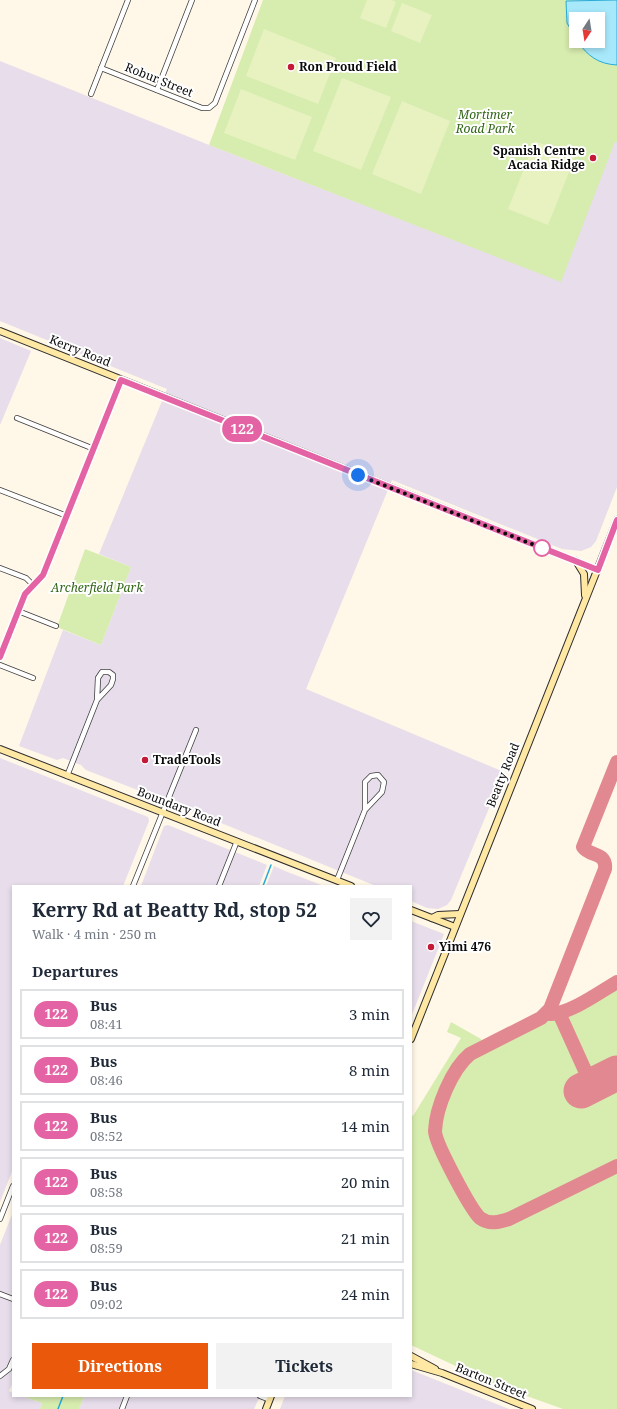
<!DOCTYPE html>
<meta charset="utf-8">
<style>
:root{--surface:#fff;--page:#f2f2f3;--text:#1f2937;--muted:#747a83;--line:#e0e1e3;--accent:#ea580c}
body{margin:0;font-family:"Noto Serif",serif;background:var(--page);color:var(--text);height:100vh;display:flex;flex-direction:column;font-size:15px;white-space:nowrap}
*{box-sizing:border-box;margin:0}
p{font-size:13px;color:var(--muted)}
.icon{flex:none;width:22px;height:22px;fill:none;stroke:currentColor;stroke-width:2;stroke-linecap:round;stroke-linejoin:round}
.map{position:relative;flex:1;overflow:hidden}
.details{position:absolute;left:12px;top:885px;width:400px;height:512px;display:flex;flex-direction:column;background:var(--surface);border-radius:0px;box-shadow:0 2px 6px #0003}
.details>*{flex:none}
.badge{padding:0 8px;border-radius:13px;font-size:14px;line-height:26px}
.needle{width:26px;rotate:192deg}
.tools{position:absolute;left:569px;top:12px;display:grid;gap:8px}
.tools a{display:grid;place-items:center;width:36px;height:36px;border-radius:0px;background:var(--surface);box-shadow:0 2px 6px #0003;font-size:20px}
.you{position:absolute;width:20px;height:20px;margin:-10px;border:3px solid #fff;border-radius:50%;background:#1a73e8;box-shadow:0 0 0 6px #1a73e833}
.map>.badge{position:absolute;translate:-50% -50%;box-shadow:0 0 0 2px #fff}
h2{padding:0 20px;font-size:15px;line-height:36px}
.round{display:grid;place-items:center;flex:none;width:42px;height:42px;border-radius:0px;background:var(--page)}
.head{display:flex;align-items:center;justify-content:space-between;height:68px;padding:0 20px}
h1{font-size:19px;font-weight:700;line-height:30px}
.button{display:flex;gap:8px;margin-top:auto;padding:8px 20px}
.button a{flex:1;height:46px;border-radius:0px;background:var(--accent);color:#fff;font-size:16px;font-weight:700;line-height:46px;text-align:center}
.button a+a{background:var(--page);color:var(--text)}
ul{padding:0;list-style:none}
li{display:flex;align-items:center;gap:12px;height:50px;margin:0 8px 6px;padding:0 12px;border:2px solid var(--line);border-radius:0px}
li div{flex:1}
li b{display:block;font-size:15px}
li em{font-style:normal}
li .badge{min-width:44px;font-weight:700;text-align:center}
.map>svg:first-child{display:block}
.industrial{fill:#e7ddeb}
.green{fill:#d7ecaf;fill-rule:evenodd}
.pitch{fill:#e8f2c1}
.water{fill:#a7e8fb;stroke:#29abd8}
.lines{fill:none;stroke-linecap:round;stroke-linejoin:round}
.stream{stroke:#29abd8;stroke-width:1.5}
.taxiway{stroke:#e28890;stroke-width:14}
.runway{stroke:#e28890;stroke-width:35}
.street-casing{stroke:#3d3d3d;stroke-width:6}
.secondary-casing{stroke:#2c2c2c;stroke-width:8}
.street{stroke:#fff;stroke-width:4.5}
.secondary{stroke:#ffe8a3;stroke-width:6}
.line-casing{stroke:#fff;stroke-width:9}
.line{stroke:#e463a4;stroke-width:6}
.walk{stroke:#0a0a0a;stroke-width:4;stroke-dasharray:0 7.2}
.poi-dot{fill:#c41839;stroke:#fff;stroke-width:1.5}
.stop-dot{fill:#fff;stroke:#e463a4;stroke-width:2}
.labels{text-anchor:middle;stroke-width:4;stroke-linejoin:round;paint-order:stroke}
.poi-label{font-size:12px;font-weight:bold;fill:#0a0a0a;stroke:#fff;text-anchor:start}
.street-label{font-size:12px;fill:#0a0a0a;stroke:#fff}
.park-label{font-size:12px;font-style:italic;fill:#326617;stroke:#fff}
</style>
<div class="map">
<svg width="617" height="1409" viewBox="0 0 617 1409">
<rect width="100%" height="100%" fill="#fff7e8"/>
<g class="industrial">
<path d="M 0,61 L 209,145 L 560,281 L 615,141 L 617,142 L 617,487 L 596,541 L 591,547 L 581,551 L 562,549 L 392,480 L 306,689 L 504,772 L 451,900 L 447,905 L 438,909 L 427,908 L 411,901 L 411,886 L 376,886 L 182,807 L 178,803 L 158,795 L 153,796 L 86,770 L 81,765 L 63,758 L 57,760 L 19,746 L 63,630 L 101,645 L 131,567 L 99,554 L 167,389 L 0,321 Z"/>
<path d="M 0,338 L 31,351 L 0,425 Z"/>
<path d="M 0,758 L 148,817 L 149,821 L 123,886 L 13,886 L 13,1169 L 0,1202 Z"/>
<path d="M 168,825 L 267,865 L 259,886 L 141,886 L 164,826 Z"/>
<path d="M 274,866 L 285,871 L 324,886 L 266,886 Z"/>
<path d="M 411,921 L 444,934 L 411,1017 Z"/>
<path d="M 13,1212 L 13,1382 L 9,1391 L 13,1393 L 13,1396 L 22,1396 L 42,1403 L 40,1409 L 0,1409 L 0,1245 Z"/>
<path d="M 411,1370 L 509,1409 L 280,1409 L 285,1396 L 411,1396 Z"/>
<path d="M 84,1396 L 260,1396 L 254,1409 L 79,1409 Z"/>
</g>
<g class="green">
<path d="M 263,0 L 617,0 L 617,142 L 615,142 L 561,282 L 209,145 ZM 576,19 L 598,19 L 598,41 L 576,41 Z"/>
<path d="M 85,549 L 131,567 L 101,645 L 57,627 Z"/>
<path d="M 617,985 L 617,1409 L 563,1409 L 496,1385 L 411,1345 L 411,1115 L 413,1116 L 461,1038 L 447,1032 L 451,1022 L 481,1039 L 482,1044 L 471,1052 L 472,1055 L 476,1055 Z"/>
<path d="M 22,1396 L 84,1396 L 79,1409 L 40,1409 L 42,1403 Z"/>
</g>
<g class="pitch">
<path d="M 367,0 L 392,0 L 396,2 L 386,28 L 360,18 Z"/>
<path d="M 402,3 L 432,15 L 420,43 L 391,31 Z"/>
<path d="M 264,29 L 336,58 L 318,104 L 246,76 Z"/>
<path d="M 342,78 L 391,97 L 361,170 L 313,151 Z"/>
<path d="M 241,89 L 312,117 L 295,160 L 224,133 Z"/>
<path d="M 402,101 L 450,121 L 421,194 L 372,174 Z"/>
<path d="M 535,141 L 575,157 L 548,225 L 508,209 Z"/>
</g>
<path class="water" d="M 617,0 L 617,65 C 598,64 588,56 577,41 L 598,41 L 598,19 L 576,19 L 576,39 L 567,23 L 566,1 Z"/>
<g class="lines">
<g class="stream">
<path d="M 263,886 L 271,865"/>
<path d="M 58,1409 L 63,1396"/>
</g>
<g class="taxiway">
<path d="M 617,762 L 583,847 C 590,857 607,852 605,869 L 550,1009 L 541,1018 L 470,1054 C 452,1069 436,1107 435,1131 C 435,1143 471,1210 480,1218 C 489,1225 500,1222 509,1219 L 617,1166"/>
<path d="M 559,1013 L 592,1086"/>
<path d="M 550,1014 C 570,1014 600,992 617,982"/>
</g>
<path class="runway" d="M 581,1091 L 617,1073"/>
<defs>
<g id="street">
<path d="M 101,68 L 202,108 L 209,108 L 215,103 L 255,0"/>
<path d="M 157,90 L 192,0"/>
<path d="M 91,94 L 128,0"/>
<path d="M 17,418 L 94,449"/>
<path d="M 0,490 L 67,516"/>
<path d="M 0,568 L 26,578 L 34,586"/>
<path d="M 18,611 L 56,626"/>
<path d="M 0,657 L 25,594 L 43,575 L 121,380"/>
<path d="M 0,665 L 33,678"/>
<path d="M 67,776 L 97,700 L 111,685 L 113,679 L 113,675 L 109,672 L 102,672 L 98,678 L 97,700"/>
<path d="M 337,880 L 365,810 L 382,792 L 384,782 L 378,775 L 371,776 L 365,782 L 365,810"/>
<path d="M 133,886 L 196,730"/>
<path d="M 219,886 L 237,841"/>
<path d="M 0,1219 L 13,1186"/>
<path d="M 0,1294 L 13,1299"/>
<path d="M 0,1376 L 9,1369 L 13,1360"/>
<path d="M 260,1396 L 270,1400"/>
<path d="M 122,1409 L 127,1396"/>
</g>
<g id="secondary">
<path d="M 0,331 L 598,570"/>
<path d="M 576,561 L 584,574 L 585,595"/>
<path d="M 0,749 L 351,886"/>
<path d="M 411,910 L 455,927"/>
<path d="M 432,918 L 438,915 L 460,914"/>
<path d="M 411,1039 L 617,520"/>
<path d="M 411,1356 L 435,1369"/>
<path d="M 411,1364 L 442,1373 L 532,1409"/>
<path d="M 266,1409 L 271,1396"/>
</g>
</defs>
<use href="#street" class="street-casing"/>
<use href="#secondary" class="secondary-casing"/>
<use href="#street" class="street"/>
<use href="#secondary" class="secondary"/>
</g>
<g class="lines">
<defs>
<path id="line" d="M 0,657 L 25,594 L 43,575 L 121,380 L 598,570 L 617,520"/>
</defs>
<use href="#line" class="line-casing"/>
<use href="#line" class="line"/>
<path class="walk" d="M 358,475 L 542,548"/>
</g>
<g class="poi-dot">
<circle cx="291" cy="67" r="4"/>
<circle cx="593" cy="158" r="4"/>
<circle cx="145" cy="760" r="4"/>
<circle cx="431" cy="947" r="4"/>
</g>
<circle class="stop-dot" cx="542" cy="548" r="8"/>
<g class="labels">
<g class="poi-label">
<text x="299" y="71">Ron Proud Field</text>
<text x="585" y="155" text-anchor="end">Spanish Centre<tspan x="585" dy="14">Acacia Ridge</tspan></text>
<text x="153" y="764">TradeTools</text>
<text x="439" y="951">Yimi 476</text>
</g>
<g class="street-label">
<text transform="translate(159 80) rotate(22)" y="4">Robur Street</text>
<text transform="translate(80 351) rotate(22)" y="4">Kerry Road</text>
<text transform="translate(503 775) rotate(-68)" y="4">Beatty Road</text>
<text transform="translate(179 807) rotate(21)" y="4">Boundary Road</text>
<text transform="translate(491 1381) rotate(22)" y="4">Barton Street</text>
</g>
<g class="park-label">
<text x="485" y="119">Mortimer<tspan x="485" dy="14">Road Park</tspan></text>
<text x="97" y="592">Archerfield Park</text>
</g>
</g>
</svg>
<div class="tools">
<a><svg class="needle" viewBox="-14 -14 28 28"><path d="M0-13l5 13h-10z" fill="#e53935"/><path d="M0 13l5-13h-10z" fill="#747a83"/></svg></a>
</div>
<div class="you" style="left:358px;top:475px"></div>
<b class="badge" style="left:242px;top:429px;background:#e463a4;color:#fff">122</b>
<section class="details">
<div class="head"><div><h1>Kerry Rd at Beatty Rd, stop 52</h1><p>Walk · 4 min · 250 m</p></div><a class="round"><svg class="icon" aria-label="heart" viewBox="0 0 24 24"><path d="M12 20l-8-8c-3-5 5-10 8-4 3-6 11-1 8 4z"/></svg></a></div>
<h2>Departures</h2>
<ul>
<li><span class="badge" style="background:#e463a4;color:#fff">122</span><div><b>Bus</b><p>08:41</p></div><em>3 min</em></li>
<li><span class="badge" style="background:#e463a4;color:#fff">122</span><div><b>Bus</b><p>08:46</p></div><em>8 min</em></li>
<li><span class="badge" style="background:#e463a4;color:#fff">122</span><div><b>Bus</b><p>08:52</p></div><em>14 min</em></li>
<li><span class="badge" style="background:#e463a4;color:#fff">122</span><div><b>Bus</b><p>08:58</p></div><em>20 min</em></li>
<li><span class="badge" style="background:#e463a4;color:#fff">122</span><div><b>Bus</b><p>08:59</p></div><em>21 min</em></li>
<li><span class="badge" style="background:#e463a4;color:#fff">122</span><div><b>Bus</b><p>09:02</p></div><em>24 min</em></li>
</ul>
<div class="button"><a>Directions</a><a>Tickets</a></div>
</section>
</div>
